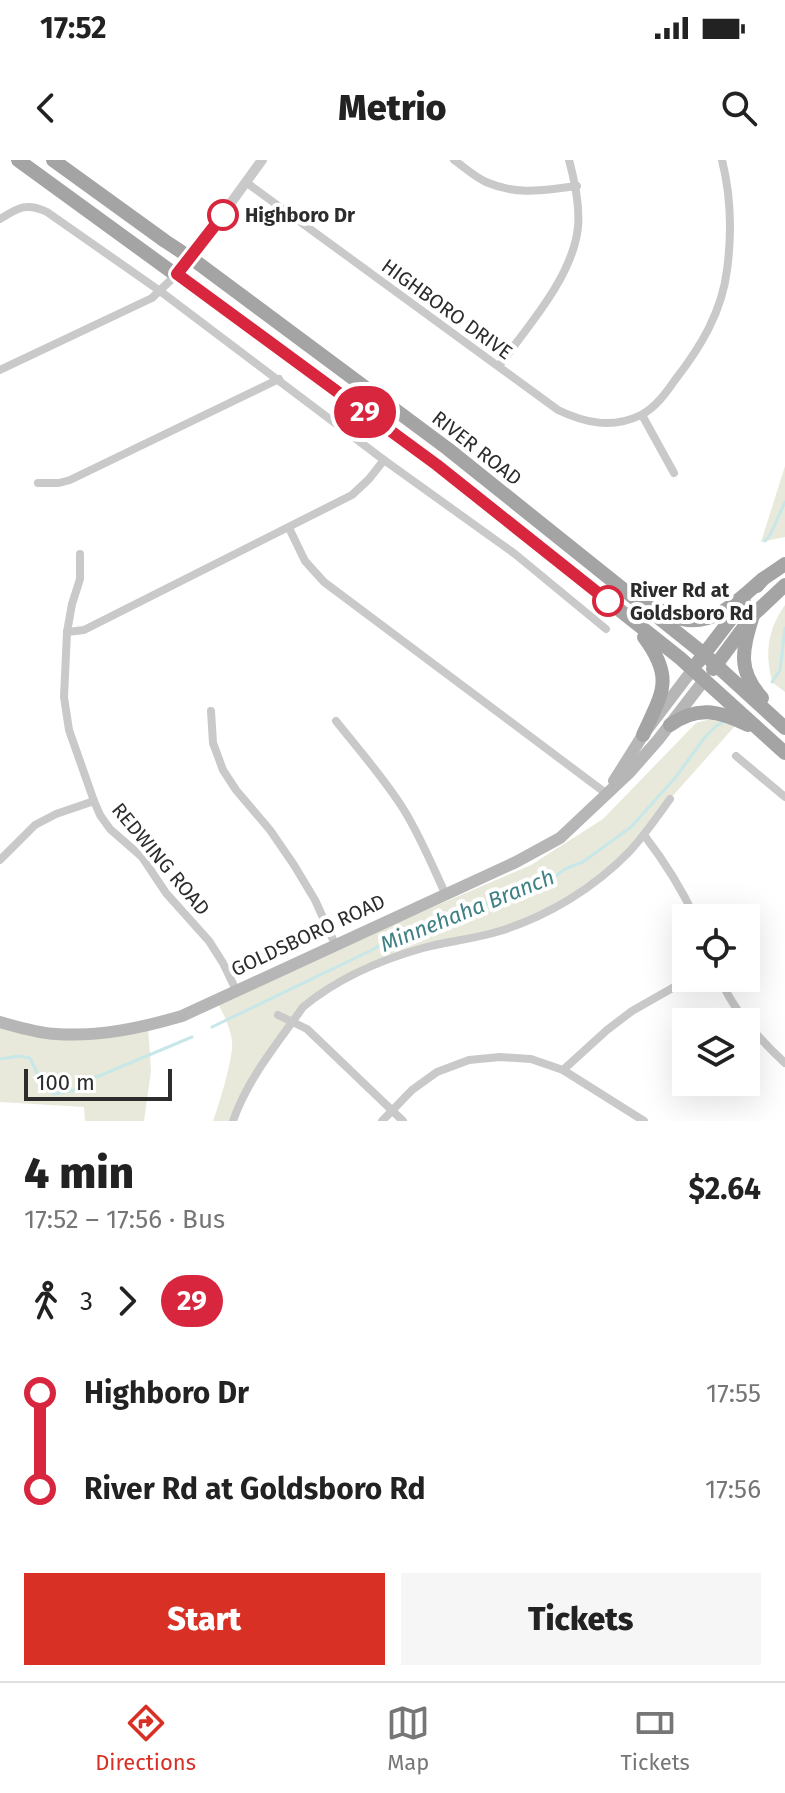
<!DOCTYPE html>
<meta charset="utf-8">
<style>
:root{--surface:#fff;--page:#f6f6f6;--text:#222;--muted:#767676;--line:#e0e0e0;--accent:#d93025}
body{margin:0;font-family:"Fira Sans",sans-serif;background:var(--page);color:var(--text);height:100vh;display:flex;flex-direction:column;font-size:30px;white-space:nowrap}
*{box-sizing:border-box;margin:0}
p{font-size:26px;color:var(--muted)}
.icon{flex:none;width:44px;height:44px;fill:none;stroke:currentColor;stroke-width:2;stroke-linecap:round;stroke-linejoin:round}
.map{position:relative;height:961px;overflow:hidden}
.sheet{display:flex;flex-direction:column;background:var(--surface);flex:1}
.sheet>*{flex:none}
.badge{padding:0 16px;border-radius:26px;font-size:28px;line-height:52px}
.fabs{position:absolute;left:672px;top:744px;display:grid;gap:16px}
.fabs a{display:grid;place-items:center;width:88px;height:88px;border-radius:0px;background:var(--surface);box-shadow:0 8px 32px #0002;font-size:40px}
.scale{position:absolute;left:24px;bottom:20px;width:148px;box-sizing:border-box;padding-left:8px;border:4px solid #2c2c2c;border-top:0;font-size:22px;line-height:28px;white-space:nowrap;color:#2c2c2c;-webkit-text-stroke:6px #fff;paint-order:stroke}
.map>.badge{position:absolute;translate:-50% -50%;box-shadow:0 0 0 4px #fff}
.legs{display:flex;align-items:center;gap:12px;height:88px;padding:0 24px;font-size:26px}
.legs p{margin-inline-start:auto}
.overview{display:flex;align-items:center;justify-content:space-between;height:136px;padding:0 24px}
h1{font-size:44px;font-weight:800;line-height:60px}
.button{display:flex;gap:16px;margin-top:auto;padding:16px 24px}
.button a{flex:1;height:92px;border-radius:0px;background:var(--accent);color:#fff;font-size:32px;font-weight:800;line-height:92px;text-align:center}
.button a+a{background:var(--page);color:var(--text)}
ul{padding:0 24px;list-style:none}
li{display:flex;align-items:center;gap:28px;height:96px;font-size:30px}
li i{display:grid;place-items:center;width:12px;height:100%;margin:0 10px;background:currentColor}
li i::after{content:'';width:20px;height:20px;margin:-10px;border:6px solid;border-radius:50%;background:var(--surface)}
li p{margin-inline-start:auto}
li:first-child i{background:linear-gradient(#0000 50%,currentColor 0)}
li:last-child i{background:linear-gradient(currentColor 50%,#0000 0)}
.status{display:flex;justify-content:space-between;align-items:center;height:56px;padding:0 40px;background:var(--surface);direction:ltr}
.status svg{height:22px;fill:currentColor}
header{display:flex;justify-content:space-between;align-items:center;height:104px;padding:0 24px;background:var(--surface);font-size:36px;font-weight:800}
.tabs{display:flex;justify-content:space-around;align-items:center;height:112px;border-top:2px solid var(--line);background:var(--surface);font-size:22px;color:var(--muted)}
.tabs a{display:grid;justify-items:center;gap:4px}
.tabs .selected{color:var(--accent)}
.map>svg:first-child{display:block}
.green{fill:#e8e9da}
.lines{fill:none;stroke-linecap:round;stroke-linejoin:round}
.stream{stroke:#c7e7e8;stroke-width:3}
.minor{stroke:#c9c9c9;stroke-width:8}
.tertiary{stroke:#c9c9c9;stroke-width:10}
.secondary{stroke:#b6b6b6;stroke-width:12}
.primary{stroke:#a4a4a4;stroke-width:14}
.line-1-casing{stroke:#fff;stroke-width:18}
.line-1{stroke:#d7263d;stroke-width:12}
.stop-1-dot{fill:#fff;stroke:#d7263d;stroke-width:4}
.labels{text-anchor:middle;stroke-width:8;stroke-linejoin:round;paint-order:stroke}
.stop-label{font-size:20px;font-weight:bold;fill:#2c2c2c;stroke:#fff;text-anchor:start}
.street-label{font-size:20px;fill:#2c2c2c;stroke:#fff}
.water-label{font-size:22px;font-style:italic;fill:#3e8083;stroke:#fff}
</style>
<div class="status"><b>17:52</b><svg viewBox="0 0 49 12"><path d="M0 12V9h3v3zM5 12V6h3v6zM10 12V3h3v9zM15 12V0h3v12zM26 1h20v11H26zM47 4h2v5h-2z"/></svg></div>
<header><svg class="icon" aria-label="back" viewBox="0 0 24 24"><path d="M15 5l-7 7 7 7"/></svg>Metrio<svg class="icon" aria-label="search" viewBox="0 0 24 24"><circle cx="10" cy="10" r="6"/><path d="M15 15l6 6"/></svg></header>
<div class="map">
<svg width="785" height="961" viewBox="0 0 785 961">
<rect width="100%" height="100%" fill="#fff"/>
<g class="green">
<path d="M 785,306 L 785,377 L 761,382 Z"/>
<path d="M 785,445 L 785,532 L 772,522 C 765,492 767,471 785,445 Z"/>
<path d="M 714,558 L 735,566 L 670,639 L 644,675 L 580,733 L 501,771 L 376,804 L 310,842 L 260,907 L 233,961 L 213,961 C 219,945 234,896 232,881 C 230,866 223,853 216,840 L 531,705 L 603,659 L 696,563 Z"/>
<path d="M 0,862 L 32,870 L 148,866 L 151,911 L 144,961 L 85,961 L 84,947 L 0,942 Z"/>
</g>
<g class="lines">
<g class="stream">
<path d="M 765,381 L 770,375 L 785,342"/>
<path d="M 772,522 L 780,510 L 785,468"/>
<path d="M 212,867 L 374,789 L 383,783 L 445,756 L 481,746 L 507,735 L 512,736 L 532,726 L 547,722 L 567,708 L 583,702 L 631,667 L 675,618 L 705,577 L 716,566 L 725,561"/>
<path d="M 0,899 L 19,896 L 30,898 L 44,927 L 54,934 L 76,930 L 94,918 L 192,877"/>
</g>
<g class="minor">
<path d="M 454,0 C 464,7 475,17 486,22 C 518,36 544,30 577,26"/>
<path d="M 247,23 L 558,250 C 585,263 612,269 641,255 C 655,248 666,233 675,220 C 700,188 722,152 727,110 C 732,73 731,36 722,0"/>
<path d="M 0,59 C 18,48 26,42 47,52 L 160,131 L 384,300 L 515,394 L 606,469"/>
<path d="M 499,206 C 527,167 573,117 578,67 C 580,45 575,22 569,0"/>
<path d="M 0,210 L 152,138 L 176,115"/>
<path d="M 642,255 L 674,313"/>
<path d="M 38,323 L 59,323 L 70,320 L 279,219"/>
<path d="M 289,368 L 305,401 L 324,422 L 607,634"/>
<path d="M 80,394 L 80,419 L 72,444 L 67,472 L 64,537 L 69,570 L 94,641 L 100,655 L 110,669 L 142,697 L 166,733 L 209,781 L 223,803 L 236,830"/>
<path d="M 67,472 L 84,470 L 352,335 L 369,319 L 384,300"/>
<path d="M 211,551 L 213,583 L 223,610 L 236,630 L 270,670 L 294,705 L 315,740 L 335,784"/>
<path d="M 336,561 C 359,590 384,618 404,650 C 420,676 432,705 445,733"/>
<path d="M 736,596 L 785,637"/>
<path d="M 644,675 C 664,701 681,727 695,758"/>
<path d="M 0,700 L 35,665 L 56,654 L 94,641"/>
<path d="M 720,818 C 733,851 759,879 785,903"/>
<path d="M 278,855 L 307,869 L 403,961"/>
<path d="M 563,910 L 607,870 L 632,851 L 690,818"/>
<path d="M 233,961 C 248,918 277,884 303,847 C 337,819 380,800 423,788 C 448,781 475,779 500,771 C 548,756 594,728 629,692 C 644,676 657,657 670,639"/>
<path d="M 382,961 L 412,930 L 437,912 L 469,900 L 500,897 L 531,899 L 563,910 L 644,961"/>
</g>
<path class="tertiary" d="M 177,114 L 191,98 L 262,0"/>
<g class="secondary">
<path d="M 614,621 L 643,575 L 693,509"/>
<path d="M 0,862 C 18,867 37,873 56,874 C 99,877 141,868 182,856 L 516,702 L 560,678 L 629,613 L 658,580 L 705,519"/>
</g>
<g class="primary">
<path d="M 18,0 L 437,305 L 680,498 L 785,593"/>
<path d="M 53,0 L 165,81 L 191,98 L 448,289 L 704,494 L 785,568"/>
<path d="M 757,426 L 763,419 L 785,404"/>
<path d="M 653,447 C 663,451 672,457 682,459 C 715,467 740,438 763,419"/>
<path d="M 753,455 C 743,489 736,509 762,538"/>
<path d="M 698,502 L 744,442"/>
<path d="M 713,509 L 753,455 L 785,425"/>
<path d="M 670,565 C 698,545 719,551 748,565"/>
<path d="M 643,575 C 662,533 675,519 644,477"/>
</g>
</g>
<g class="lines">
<defs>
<path id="line-1" d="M 223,55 L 177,114 L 437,305 L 608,441"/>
</defs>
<use href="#line-1" class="line-1-casing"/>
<use href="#line-1" class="line-1"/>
</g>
<g class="stop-1-dot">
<circle cx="223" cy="55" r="14"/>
<circle cx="608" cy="441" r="14"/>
</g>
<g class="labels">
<g class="stop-label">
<text x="245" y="62">Highboro Dr</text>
<text x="630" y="437">River Rd at<tspan x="630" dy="23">Goldsboro Rd</tspan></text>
</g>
<g class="street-label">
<text transform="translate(447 149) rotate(36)" y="7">HIGHBORO DRIVE</text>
<text transform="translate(477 288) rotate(38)" y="7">RIVER ROAD</text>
<text transform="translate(161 699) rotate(50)" y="7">REDWING ROAD</text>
<text transform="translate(308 775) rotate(-25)" y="7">GOLDSBORO ROAD</text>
</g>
<g class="water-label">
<text transform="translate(467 750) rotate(-22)" y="8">Minnehaha Branch</text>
</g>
</g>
</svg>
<div class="fabs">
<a><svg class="icon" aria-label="locate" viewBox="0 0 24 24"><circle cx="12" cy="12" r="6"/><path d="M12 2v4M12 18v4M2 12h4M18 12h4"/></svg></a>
<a><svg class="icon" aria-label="layers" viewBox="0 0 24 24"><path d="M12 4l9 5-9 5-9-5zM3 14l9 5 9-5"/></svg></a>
</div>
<div class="scale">100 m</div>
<b class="badge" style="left:365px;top:252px;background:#d7263d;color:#fff">29</b>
</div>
<section class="sheet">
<div class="overview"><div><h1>4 min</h1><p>17:52 – 17:56 · Bus</p></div><b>$2.64</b></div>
<div class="legs"><svg class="icon" aria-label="walk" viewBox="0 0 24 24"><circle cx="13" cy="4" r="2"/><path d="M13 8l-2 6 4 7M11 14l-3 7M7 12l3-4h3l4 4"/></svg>3<svg class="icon" aria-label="forward" viewBox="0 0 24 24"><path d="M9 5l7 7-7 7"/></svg><b class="badge" style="background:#d7263d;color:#fff">29</b></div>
<ul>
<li><i style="color:#d7263d"></i><b>Highboro Dr</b><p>17:55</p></li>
<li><i style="color:#d7263d"></i><b>River Rd at Goldsboro Rd</b><p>17:56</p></li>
</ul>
<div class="button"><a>Start</a><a>Tickets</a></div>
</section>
<nav class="tabs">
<a class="selected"><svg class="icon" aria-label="directions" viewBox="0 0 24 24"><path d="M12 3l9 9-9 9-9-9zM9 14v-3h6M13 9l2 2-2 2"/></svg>Directions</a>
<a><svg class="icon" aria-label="map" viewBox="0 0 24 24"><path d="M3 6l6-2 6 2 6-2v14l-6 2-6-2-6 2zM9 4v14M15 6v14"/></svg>Map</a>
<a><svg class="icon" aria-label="tickets" viewBox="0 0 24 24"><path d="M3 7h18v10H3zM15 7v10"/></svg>Tickets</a>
</nav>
